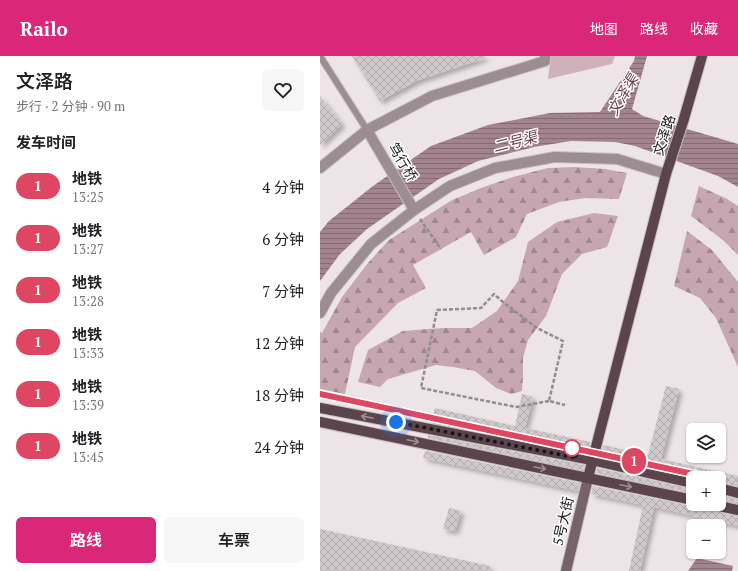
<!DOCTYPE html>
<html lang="zh">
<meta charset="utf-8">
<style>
:root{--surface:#fff;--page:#f6f6f6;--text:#202124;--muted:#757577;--accent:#db2777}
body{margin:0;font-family:"PT Serif","Noto Sans SC",serif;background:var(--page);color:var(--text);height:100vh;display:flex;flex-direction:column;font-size:15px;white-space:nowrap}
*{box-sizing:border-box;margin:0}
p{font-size:13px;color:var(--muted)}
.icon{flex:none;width:22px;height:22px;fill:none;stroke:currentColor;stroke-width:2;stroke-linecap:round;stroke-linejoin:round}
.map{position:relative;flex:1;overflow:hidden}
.sheet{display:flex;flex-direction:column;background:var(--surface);width:320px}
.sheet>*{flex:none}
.badge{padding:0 8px;border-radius:13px;font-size:14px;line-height:26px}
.controls{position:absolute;left:366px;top:367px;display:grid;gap:8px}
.controls a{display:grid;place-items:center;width:40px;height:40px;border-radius:6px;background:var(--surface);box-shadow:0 1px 3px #0004;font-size:20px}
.you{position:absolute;width:20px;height:20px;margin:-10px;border:3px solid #fff;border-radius:50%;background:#1a73e8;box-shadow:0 0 0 6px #1a73e833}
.map>.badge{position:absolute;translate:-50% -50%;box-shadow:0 0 0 2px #fff}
h2{padding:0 16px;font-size:15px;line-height:36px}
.round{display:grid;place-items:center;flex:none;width:42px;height:42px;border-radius:6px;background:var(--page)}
.summary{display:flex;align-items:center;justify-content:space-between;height:68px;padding:0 16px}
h1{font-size:19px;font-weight:600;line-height:30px}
.primary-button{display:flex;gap:8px;margin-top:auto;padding:8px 16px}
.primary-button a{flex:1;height:46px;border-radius:6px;background:var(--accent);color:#fff;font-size:16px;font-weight:600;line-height:46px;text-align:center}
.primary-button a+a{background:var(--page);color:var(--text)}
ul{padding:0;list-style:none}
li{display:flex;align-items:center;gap:12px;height:52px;padding:0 16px}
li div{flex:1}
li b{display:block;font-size:15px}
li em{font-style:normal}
li .badge{min-width:44px;font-weight:700;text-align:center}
header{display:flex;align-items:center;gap:24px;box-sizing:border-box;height:56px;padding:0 20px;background:var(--accent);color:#fff}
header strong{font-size:19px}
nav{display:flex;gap:22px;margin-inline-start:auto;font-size:14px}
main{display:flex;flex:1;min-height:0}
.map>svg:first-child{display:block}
.grass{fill:#d0b0bb}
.forest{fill:url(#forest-firs)}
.water{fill:url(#water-rules)}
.building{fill:url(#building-cross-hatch);filter:url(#shadow)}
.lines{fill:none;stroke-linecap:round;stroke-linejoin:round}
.service-casing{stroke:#c6bfc2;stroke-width:8}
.minor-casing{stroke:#c6bfc2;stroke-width:12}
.secondary-casing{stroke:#c6bfc2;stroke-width:12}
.primary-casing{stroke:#c6bfc2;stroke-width:12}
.path{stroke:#918c8e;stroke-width:2.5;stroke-dasharray:4 2;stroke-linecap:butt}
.service{stroke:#9b8d91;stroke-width:6}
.minor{stroke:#9b8d91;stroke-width:10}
.secondary{stroke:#766269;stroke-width:10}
.primary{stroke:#5c444d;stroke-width:10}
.oneway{stroke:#9d8f94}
.line-casing{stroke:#fff;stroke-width:9}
.line{stroke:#df4661;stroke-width:6}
.walk{stroke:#191617;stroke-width:4;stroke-dasharray:0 7.2}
.stop-dot{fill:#fff;stroke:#df4661;stroke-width:2}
.labels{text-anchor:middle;stroke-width:3;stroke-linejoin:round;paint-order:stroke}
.street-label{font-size:14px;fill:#191617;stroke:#fff}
.water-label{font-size:15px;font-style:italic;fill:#6b3c4e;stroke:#fff}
</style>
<header>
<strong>Railo</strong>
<nav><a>地图</a><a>路线</a><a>收藏</a></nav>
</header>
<main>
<section class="sheet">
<div class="summary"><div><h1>文泽路</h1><p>步行 · 2 分钟 · 90 m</p></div><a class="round"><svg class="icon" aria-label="heart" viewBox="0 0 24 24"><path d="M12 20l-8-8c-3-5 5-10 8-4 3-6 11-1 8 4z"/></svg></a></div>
<h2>发车时间</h2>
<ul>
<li><span class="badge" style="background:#df4661;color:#fff">1</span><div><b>地铁</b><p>13:25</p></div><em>4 分钟</em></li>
<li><span class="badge" style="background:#df4661;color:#fff">1</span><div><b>地铁</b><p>13:27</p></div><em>6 分钟</em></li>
<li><span class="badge" style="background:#df4661;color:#fff">1</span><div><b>地铁</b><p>13:28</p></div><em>7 分钟</em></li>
<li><span class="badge" style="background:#df4661;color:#fff">1</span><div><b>地铁</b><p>13:33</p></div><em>12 分钟</em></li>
<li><span class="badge" style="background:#df4661;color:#fff">1</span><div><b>地铁</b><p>13:39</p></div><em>18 分钟</em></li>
<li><span class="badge" style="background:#df4661;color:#fff">1</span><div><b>地铁</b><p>13:45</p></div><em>24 分钟</em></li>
</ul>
<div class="primary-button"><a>路线</a><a>车票</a></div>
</section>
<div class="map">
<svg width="418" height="515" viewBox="0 0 418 515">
<defs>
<pattern id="forest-firs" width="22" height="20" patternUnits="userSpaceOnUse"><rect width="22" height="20" fill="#c6a6b1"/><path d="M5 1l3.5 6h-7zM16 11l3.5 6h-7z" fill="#a0868f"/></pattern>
<pattern id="water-rules" width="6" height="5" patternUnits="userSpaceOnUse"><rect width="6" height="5" fill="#a2838e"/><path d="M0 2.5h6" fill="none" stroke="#836a73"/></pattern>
<pattern id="building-cross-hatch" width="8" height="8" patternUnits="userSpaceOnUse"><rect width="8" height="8" fill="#d0c9cb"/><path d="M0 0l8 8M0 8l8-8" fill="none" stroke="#b2acae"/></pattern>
<filter id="shadow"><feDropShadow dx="3.5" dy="3.5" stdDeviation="2" flood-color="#0004"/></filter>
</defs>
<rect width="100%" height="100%" fill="#ece4e7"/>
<path class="grass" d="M 231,0 L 295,0 L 292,8 L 228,23 Z"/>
<g class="forest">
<path d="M 255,111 L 285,113 L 307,117 L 299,143 L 265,142 L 239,146 L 207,158 L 196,181 L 164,199 L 151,176 L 93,209 L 106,232 L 78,247 L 35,291 L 25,338 L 0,333 L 0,276 L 2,277 L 22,241 L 48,207 L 69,184 L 132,144 L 161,132 L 193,121 L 228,112 Z"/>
<path d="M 379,130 L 407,143 L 418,150 L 418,199 L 403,184 L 371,160 Z"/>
<path d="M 274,157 L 298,160 L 287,191 L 262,198 L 242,218 L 226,260 L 208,284 L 203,302 L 203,320 L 202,335 L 191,338 L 176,332 L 155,315 L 133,311 L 116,309 L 68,323 L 60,331 L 38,326 L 48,294 L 83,275 L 123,272 L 152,272 L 177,255 L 198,225 L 208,186 L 237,166 Z"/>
<path d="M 367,175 L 392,194 L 418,226 L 418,311 L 396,262 L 380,242 L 354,230 Z"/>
</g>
<g class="water">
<path d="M 315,0 L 327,0 L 312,53 L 323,60 L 418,88 L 418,131 L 398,120 L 315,90 L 295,86 L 251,85 L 214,91 L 158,105 L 119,123 L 47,173 L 20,198 L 0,225 L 0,176 L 9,165 L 53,130 L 111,90 L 168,69 L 230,57 L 280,56 L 314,5 Z"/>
<path d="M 377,502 L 413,510 L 412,515 L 368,515 Z"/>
</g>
<g class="building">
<path d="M 32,0 L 165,0 L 165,2 L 96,25 L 60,45 Z"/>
<path d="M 0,40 L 22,68 L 0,89 Z"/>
<path d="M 346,330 L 359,333 L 341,403 L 418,420 L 418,430 L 399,426 L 399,422 L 377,422 L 281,399 L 283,389 L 328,399 Z"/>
<path d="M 202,338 L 213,341 L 205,372 L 270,386 L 268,397 L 111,367 L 115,352 L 195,370 Z"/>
<path d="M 108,379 L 265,409 L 263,414 L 108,382 Z"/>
<path d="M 105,395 L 260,427 L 258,435 L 103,402 Z"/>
<path d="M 277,412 L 373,433 L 373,437 L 276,417 Z"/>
<path d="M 273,430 L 372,450 L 375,450 L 378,448 L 384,448 L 385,453 L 389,454 L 418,460 L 418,470 L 334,451 L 320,515 L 309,515 L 323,449 L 271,438 Z"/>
<path d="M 399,439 L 418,443 L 418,447 L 399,443 Z"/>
<path d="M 129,452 L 141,455 L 135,475 L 123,473 Z"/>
<path d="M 0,473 L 170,510 L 169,515 L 0,515 Z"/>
</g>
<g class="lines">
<defs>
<path id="service" d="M 0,0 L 47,74"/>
<g id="minor">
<path d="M 47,74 L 94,154"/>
<path d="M 0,112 L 47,74 L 112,40 L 225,5 L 225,0"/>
<path d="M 0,257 L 11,237 L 51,188 L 94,154 L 130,130 L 175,112 L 235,101 L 297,103 L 346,118"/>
</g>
<path id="secondary" d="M 246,515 L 268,422"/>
<g id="primary">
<path d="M 0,352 L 272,404 L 373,427"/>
<path d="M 0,366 L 373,444"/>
<path d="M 268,422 L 346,118 L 363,66 L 382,0"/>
<path d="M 399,432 L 418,437"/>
<path d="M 390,448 L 418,454"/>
</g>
</defs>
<use href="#service" class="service-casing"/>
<use href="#minor" class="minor-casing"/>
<use href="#secondary" class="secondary-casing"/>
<use href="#primary" class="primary-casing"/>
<g class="path">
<path d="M 100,163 L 121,193"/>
<path d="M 229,345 L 196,351 L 101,332 L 117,254 L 161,252 L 174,238 L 183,246 L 217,272 L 243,285 L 229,345 L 245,349"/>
</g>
<use href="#service" class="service"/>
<use href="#minor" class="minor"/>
<use href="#secondary" class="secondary"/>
<use href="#primary" class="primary"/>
</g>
<defs><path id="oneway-shaft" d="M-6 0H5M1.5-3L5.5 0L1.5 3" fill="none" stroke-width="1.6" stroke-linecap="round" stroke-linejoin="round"/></defs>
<g class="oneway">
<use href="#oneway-shaft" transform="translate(47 361) rotate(-169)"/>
<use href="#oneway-shaft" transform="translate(93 385) rotate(12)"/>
<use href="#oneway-shaft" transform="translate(220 412) rotate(12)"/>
<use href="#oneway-shaft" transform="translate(306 430) rotate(12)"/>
</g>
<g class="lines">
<defs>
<path id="line" d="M 0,338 L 392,422"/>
</defs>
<use href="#line" class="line-casing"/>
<use href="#line" class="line"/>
<path class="walk" d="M 76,366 L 257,402 L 252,392"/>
</g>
<circle class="stop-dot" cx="252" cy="392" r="8"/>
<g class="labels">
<g class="street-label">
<text transform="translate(344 79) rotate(-72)" y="5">文泽路</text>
<text transform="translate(83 106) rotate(59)" y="5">笃行桥</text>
<text transform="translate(243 465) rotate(-77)" y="5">5号大街</text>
</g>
<g class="water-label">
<text transform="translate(303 39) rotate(-60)" y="5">文泽渠</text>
<text transform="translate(195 86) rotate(-14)" y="5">二号渠</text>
</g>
</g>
</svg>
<div class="controls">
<a><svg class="icon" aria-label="layers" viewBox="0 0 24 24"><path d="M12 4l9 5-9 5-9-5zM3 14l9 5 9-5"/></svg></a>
<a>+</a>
<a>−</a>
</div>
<div class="you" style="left:76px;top:366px"></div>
<b class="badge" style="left:314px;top:405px;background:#df4661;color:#fff">1</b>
</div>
</main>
